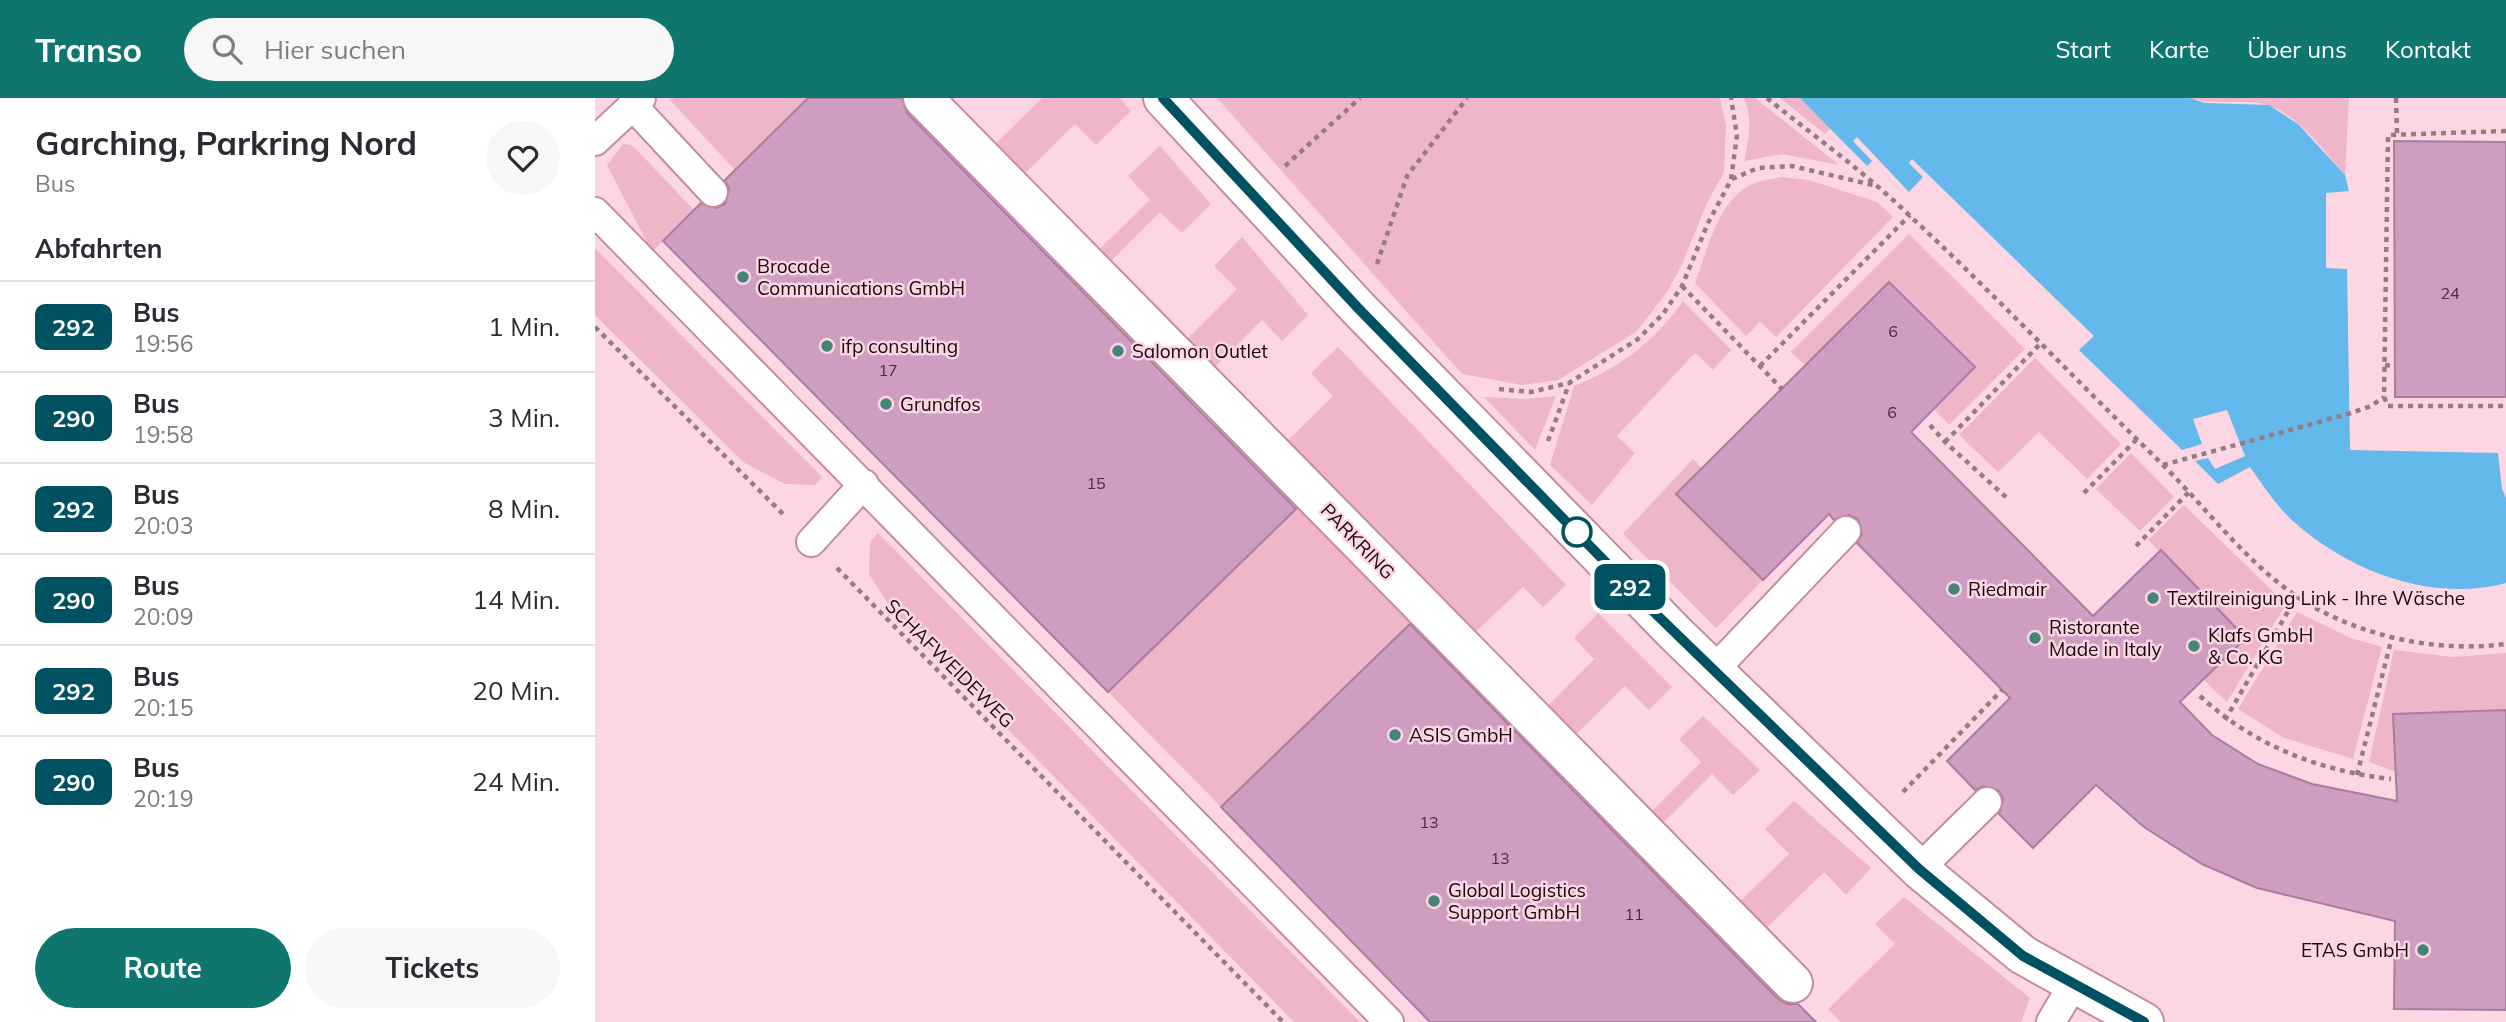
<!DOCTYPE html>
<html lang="de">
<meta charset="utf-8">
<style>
:root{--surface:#fff;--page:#f7f7f7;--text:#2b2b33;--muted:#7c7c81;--line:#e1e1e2;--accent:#0f766e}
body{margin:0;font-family:Mulish,sans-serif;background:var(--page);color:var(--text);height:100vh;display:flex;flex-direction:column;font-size:26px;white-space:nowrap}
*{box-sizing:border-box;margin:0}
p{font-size:23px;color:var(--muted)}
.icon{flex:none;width:38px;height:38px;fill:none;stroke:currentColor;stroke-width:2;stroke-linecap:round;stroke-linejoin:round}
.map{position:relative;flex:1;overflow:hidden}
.side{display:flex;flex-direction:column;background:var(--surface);width:595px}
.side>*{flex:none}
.badge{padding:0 14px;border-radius:10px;font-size:24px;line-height:46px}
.map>.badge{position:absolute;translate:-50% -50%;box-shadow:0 0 0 4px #fff}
h2{padding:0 35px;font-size:26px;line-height:63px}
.round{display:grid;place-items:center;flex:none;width:74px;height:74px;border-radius:37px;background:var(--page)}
.headline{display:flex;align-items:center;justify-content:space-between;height:119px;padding:0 35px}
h1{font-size:33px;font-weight:700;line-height:52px}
.cta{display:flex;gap:14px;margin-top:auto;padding:14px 35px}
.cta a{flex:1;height:80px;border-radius:42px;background:var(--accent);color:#fff;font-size:28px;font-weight:700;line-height:80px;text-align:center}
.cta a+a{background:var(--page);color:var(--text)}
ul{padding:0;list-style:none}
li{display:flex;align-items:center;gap:21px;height:91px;padding:0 35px;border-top:2px solid var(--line)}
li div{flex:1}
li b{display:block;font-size:26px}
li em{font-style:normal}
li .badge{min-width:77px;font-weight:700;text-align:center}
header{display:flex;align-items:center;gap:42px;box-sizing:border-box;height:98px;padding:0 35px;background:var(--accent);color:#fff}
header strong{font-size:33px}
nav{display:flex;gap:38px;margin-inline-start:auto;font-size:24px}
.search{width:490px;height:63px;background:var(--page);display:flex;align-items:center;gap:18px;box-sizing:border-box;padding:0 24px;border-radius:38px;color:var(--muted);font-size:26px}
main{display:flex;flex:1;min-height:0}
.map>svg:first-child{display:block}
.green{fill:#efb6c9}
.water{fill:#63b8ec}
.building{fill:#ce9dc0;stroke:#ab7c9d;stroke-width:2}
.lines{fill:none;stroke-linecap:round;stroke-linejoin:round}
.service-casing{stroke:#c58ca0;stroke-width:32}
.pedestrian-casing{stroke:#c58ca0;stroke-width:42}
.minor-casing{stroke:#c58ca0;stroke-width:42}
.path{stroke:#977a84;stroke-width:4.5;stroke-dasharray:5 5;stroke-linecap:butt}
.service{stroke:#fff;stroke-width:28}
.pedestrian{stroke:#fff;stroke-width:38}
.minor{stroke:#fff;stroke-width:38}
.line-casing{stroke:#fff;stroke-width:16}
.line{stroke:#005262;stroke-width:10}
.poi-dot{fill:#438577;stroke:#fcd7e3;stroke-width:2.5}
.stop-dot{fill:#fff;stroke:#005262;stroke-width:3.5}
.labels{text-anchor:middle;stroke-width:5;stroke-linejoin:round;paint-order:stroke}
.number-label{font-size:16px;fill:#472c3a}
.poi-label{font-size:19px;fill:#1a070e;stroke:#fcd7e3;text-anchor:start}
.street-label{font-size:19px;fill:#1a070e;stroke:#fcd7e3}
</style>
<header>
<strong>Transo</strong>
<div class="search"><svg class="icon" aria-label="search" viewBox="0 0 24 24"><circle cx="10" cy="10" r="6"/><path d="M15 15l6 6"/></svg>Hier suchen</div>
<nav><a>Start</a><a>Karte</a><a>Über uns</a><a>Kontakt</a></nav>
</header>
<main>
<section class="side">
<div class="headline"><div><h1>Garching, Parkring Nord</h1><p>Bus</p></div><a class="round"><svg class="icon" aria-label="heart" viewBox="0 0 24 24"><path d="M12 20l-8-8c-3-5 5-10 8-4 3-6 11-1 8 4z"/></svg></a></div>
<h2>Abfahrten</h2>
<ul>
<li><span class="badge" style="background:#005262;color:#fff">292</span><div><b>Bus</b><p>19:56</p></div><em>1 Min.</em></li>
<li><span class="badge" style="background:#005262;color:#fff">290</span><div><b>Bus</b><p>19:58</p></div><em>3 Min.</em></li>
<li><span class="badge" style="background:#005262;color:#fff">292</span><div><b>Bus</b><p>20:03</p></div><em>8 Min.</em></li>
<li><span class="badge" style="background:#005262;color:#fff">290</span><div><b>Bus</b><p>20:09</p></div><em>14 Min.</em></li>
<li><span class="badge" style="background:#005262;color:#fff">292</span><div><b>Bus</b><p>20:15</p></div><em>20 Min.</em></li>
<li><span class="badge" style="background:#005262;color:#fff">290</span><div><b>Bus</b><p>20:19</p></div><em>24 Min.</em></li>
</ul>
<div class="cta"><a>Route</a><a>Tickets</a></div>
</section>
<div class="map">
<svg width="1911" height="924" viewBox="0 0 1911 924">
<rect width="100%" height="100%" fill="#fcd7e3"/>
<g class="green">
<path d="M 79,0 L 213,0 L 140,72 L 74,1 Z"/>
<path d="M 447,0 L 525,0 L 536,13 L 501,47 L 480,26 L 419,86 L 391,55 Z"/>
<path d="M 622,0 L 1125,0 L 1131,27 L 1129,74 L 1112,105 L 1088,164 L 1073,193 L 1041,234 L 963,282 L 927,287 L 867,276 Z"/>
<path d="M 1149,0 L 1160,0 L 1244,67 L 1187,56 L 1149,63 C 1154,42 1158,20 1149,0 Z"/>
<path d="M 1185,0 L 1205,0 L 1236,30 L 1230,36 Z"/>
<path d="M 1595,0 L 1754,0 L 1750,77 C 1729,54 1706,19 1675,8 C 1657,0 1620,8 1595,0 Z"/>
<path d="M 28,46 L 37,47 L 99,112 L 57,154 L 12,67 Z"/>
<path d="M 565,48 L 616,106 L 587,135 L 565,114 L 506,173 L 494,161 L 555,102 L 533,78 Z"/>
<path d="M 1187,79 L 1214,82 L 1282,104 L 1298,119 L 1181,239 L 1165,224 L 1151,238 L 1100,185 C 1113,152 1121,106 1155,87 C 1164,82 1177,81 1187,79 Z"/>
<path d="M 1314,136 L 1430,251 L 1354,327 L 1339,311 L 1380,269 L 1294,184 L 1210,267 L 1196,254 Z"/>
<path d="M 647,139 L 713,217 L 687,243 L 667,222 L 611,278 L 583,250 L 642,191 L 619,168 Z"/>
<path d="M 0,150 L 227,379 L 220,387 L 190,386 L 148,364 L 0,217 Z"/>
<path d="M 1088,203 L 1136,252 L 1118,272 L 1100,255 L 1022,338 L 1040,355 L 997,407 L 955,367 L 979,288 C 1025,270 1060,243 1088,203 Z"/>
<path d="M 743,249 L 971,487 L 948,509 L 928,489 L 869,545 L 683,352 L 738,298 L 716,275 Z"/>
<path d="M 1440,260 L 1526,346 L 1492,381 L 1444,334 L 1403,374 L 1364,337 Z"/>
<path d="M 961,298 L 940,352 L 889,299 L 929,301 Z"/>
<path d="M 1536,355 L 1579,399 L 1545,433 L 1501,391 Z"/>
<path d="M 1098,361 L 1107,370 L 1168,482 L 1121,530 L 1028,436 Z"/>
<path d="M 710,401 L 824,517 L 626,709 L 513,594 Z"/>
<path d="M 1589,407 L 1691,506 L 1632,604 L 1608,581 L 1651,539 L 1553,442 Z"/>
<path d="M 283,435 L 765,924 L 699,924 L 299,515 L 274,476 L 275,444 Z"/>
<path d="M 1702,514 L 1756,540 L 1787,549 L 1758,661 L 1689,640 L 1643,611 Z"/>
<path d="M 1003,515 L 1077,589 L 1054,612 L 1030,588 L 970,647 L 941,620 L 999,561 L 979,540 Z"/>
<path d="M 1799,552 L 1858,559 L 1911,555 L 1911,612 L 1801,674 L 1774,664 Z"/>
<path d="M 1108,618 L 1165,672 L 1138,697 L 1117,676 L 1058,735 L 1047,723 L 1106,664 L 1084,641 Z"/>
<path d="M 1199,703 L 1276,770 L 1251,797 L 1229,774 L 1162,839 L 1136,812 L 1194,756 L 1170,731 Z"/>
<path d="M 1309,799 L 1435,900 L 1426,924 L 1246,924 L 1233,911 L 1300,846 L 1280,826 Z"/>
</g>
<path class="water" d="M 1205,0 L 1595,0 L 1610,5 L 1674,7 L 1703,26 L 1750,77 L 1754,93 L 1731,95 L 1731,170 L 1752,171 L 1755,352 L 1903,355 L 1907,391 L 1911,400 L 1911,485 C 1837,505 1753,473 1698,423 C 1681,408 1668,387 1655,369 L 1623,386 L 1600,363 L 1613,360 L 1620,371 L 1650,358 L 1632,312 L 1598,321 L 1607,346 L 1587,352 L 1484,252 L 1499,238 L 1317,61 L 1314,65 L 1328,79 L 1314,94 L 1262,39 L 1258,43 L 1277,63 L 1272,68 Z"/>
<g class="building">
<path d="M 213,0 L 307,0 L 312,15 L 701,411 L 513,594 L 68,143 L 106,105 L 121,110 L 130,106 L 134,91 L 130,82 Z"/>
<path d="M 1799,43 L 1911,44 L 1911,299 L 1800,299 Z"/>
<path d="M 1294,184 L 1380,269 L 1316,334 L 1498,518 L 1566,452 L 1651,540 L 1585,604 L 1617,637 L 1663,666 L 1717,686 L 1802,703 L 1798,616 L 1911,612 L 1911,912 L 1799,911 L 1800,823 L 1662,790 L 1607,766 L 1549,729 L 1501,687 L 1438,750 L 1404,716 L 1408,700 L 1403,692 L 1389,688 L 1380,692 L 1352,663 L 1415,600 L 1262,445 L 1267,436 L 1263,421 L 1254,417 L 1239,422 L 1234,416 L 1168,482 L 1081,396 Z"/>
<path d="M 815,526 L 1182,900 L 1192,906 L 1203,906 L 1221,924 L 835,924 L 626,709 Z"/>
</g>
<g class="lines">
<defs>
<g id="service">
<path d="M 37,7 L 118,94"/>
<path d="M 0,43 L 46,0"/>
<path d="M 0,114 L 794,924"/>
<path d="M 216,444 L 269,386"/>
<path d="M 1118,573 L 1251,433"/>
<path d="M 1324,771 L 1392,704"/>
<path d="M 1456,924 L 1478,887"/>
</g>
<path id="pedestrian" d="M 328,0 L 1198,885"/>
<path id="minor" d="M 568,0 L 763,210 L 1081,536 L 1324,771 L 1428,857 L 1549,924"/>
</defs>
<use href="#service" class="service-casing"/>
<use href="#pedestrian" class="pedestrian-casing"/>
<use href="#minor" class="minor-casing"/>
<g class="path">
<path d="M 1172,0 C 1220,39 1271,75 1315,118 C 1399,196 1478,279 1560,359 C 1613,410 1660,479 1726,513 C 1783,542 1848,554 1911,546"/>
<path d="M 1801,0 L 1802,36"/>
<path d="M 1911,33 L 1793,37 L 1789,299 L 1793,308 L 1911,308"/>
<path d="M 690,68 L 765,0"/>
<path d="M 1137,81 L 1163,70 L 1197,68 L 1278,87"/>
<path d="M 782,166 L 812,78 L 872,0"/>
<path d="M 1087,188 L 1187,291"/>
<path d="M 0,229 L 189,417"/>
<path d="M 1790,267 L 1800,268"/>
<path d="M 1165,268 L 1315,117"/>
<path d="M 904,291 L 936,294 L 974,285 L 1043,241 L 1068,216 L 1087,188 L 1113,125 L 1136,82 L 1142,37 L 1136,0"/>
<path d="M 1335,327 L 1350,344 L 1412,400"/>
<path d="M 953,343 L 974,286"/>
<path d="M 1350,344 L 1445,246"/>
<path d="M 1568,367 L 1753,316 L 1776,308 L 1789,299"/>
<path d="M 1489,395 L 1542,341"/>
<path d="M 1541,448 L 1594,394"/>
<path d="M 242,470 L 688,924"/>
<path d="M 1605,598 C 1658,647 1724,673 1796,681"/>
<path d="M 1630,622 L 1702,498"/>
<path d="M 1762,677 L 1797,539"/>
<path d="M 1308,694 L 1407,592"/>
</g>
<use href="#service" class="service"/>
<use href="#pedestrian" class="pedestrian"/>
<use href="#minor" class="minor"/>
</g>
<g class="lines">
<defs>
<path id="line" d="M 568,0 L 763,210 L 1064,519 L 1324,771 L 1428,858 L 1549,924"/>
</defs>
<use href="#line" class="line-casing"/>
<use href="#line" class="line"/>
</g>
<g class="poi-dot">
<circle cx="148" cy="179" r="7"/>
<circle cx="232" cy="248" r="7"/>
<circle cx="523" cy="253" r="7"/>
<circle cx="291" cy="306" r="7"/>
<circle cx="1359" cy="491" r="7"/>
<circle cx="1558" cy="500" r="7"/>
<circle cx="1440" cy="540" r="7"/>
<circle cx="1599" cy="548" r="7"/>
<circle cx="800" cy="637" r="7"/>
<circle cx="839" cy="803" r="7"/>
<circle cx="1828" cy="852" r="7"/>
</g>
<circle class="stop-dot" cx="982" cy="434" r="14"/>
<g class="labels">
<g class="number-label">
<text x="1855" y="201">24</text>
<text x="1298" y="239">6</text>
<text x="293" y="278">17</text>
<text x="1297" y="320">6</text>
<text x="501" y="391">15</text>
<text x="834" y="730">13</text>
<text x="905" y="766">13</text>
<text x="1039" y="822">11</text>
</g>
<g class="poi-label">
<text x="162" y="175">Brocade<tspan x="162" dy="22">Communications GmbH</tspan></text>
<text x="246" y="255">ifp consulting</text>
<text x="537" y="260">Salomon Outlet</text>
<text x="305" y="313">Grundfos</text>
<text x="1373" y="498">Riedmair</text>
<text x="1572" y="507">Textilreinigung Link - Ihre Wäsche</text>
<text x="1454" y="536">Ristorante<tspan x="1454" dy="22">Made in Italy</tspan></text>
<text x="1613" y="544">Klafs GmbH<tspan x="1613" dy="22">&amp; Co. KG</tspan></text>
<text x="814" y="644">ASIS GmbH</text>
<text x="853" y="799">Global Logistics<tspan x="853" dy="22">Support GmbH</tspan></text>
<text x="1814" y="859" text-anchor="end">ETAS GmbH</text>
</g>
<g class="street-label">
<text transform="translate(763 443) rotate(46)" y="7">PARKRING</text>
<text transform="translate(355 565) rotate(45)" y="7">SCHAFWEIDEWEG</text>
</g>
</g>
</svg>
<b class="badge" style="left:1035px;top:489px;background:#005262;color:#fff">292</b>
</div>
</main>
